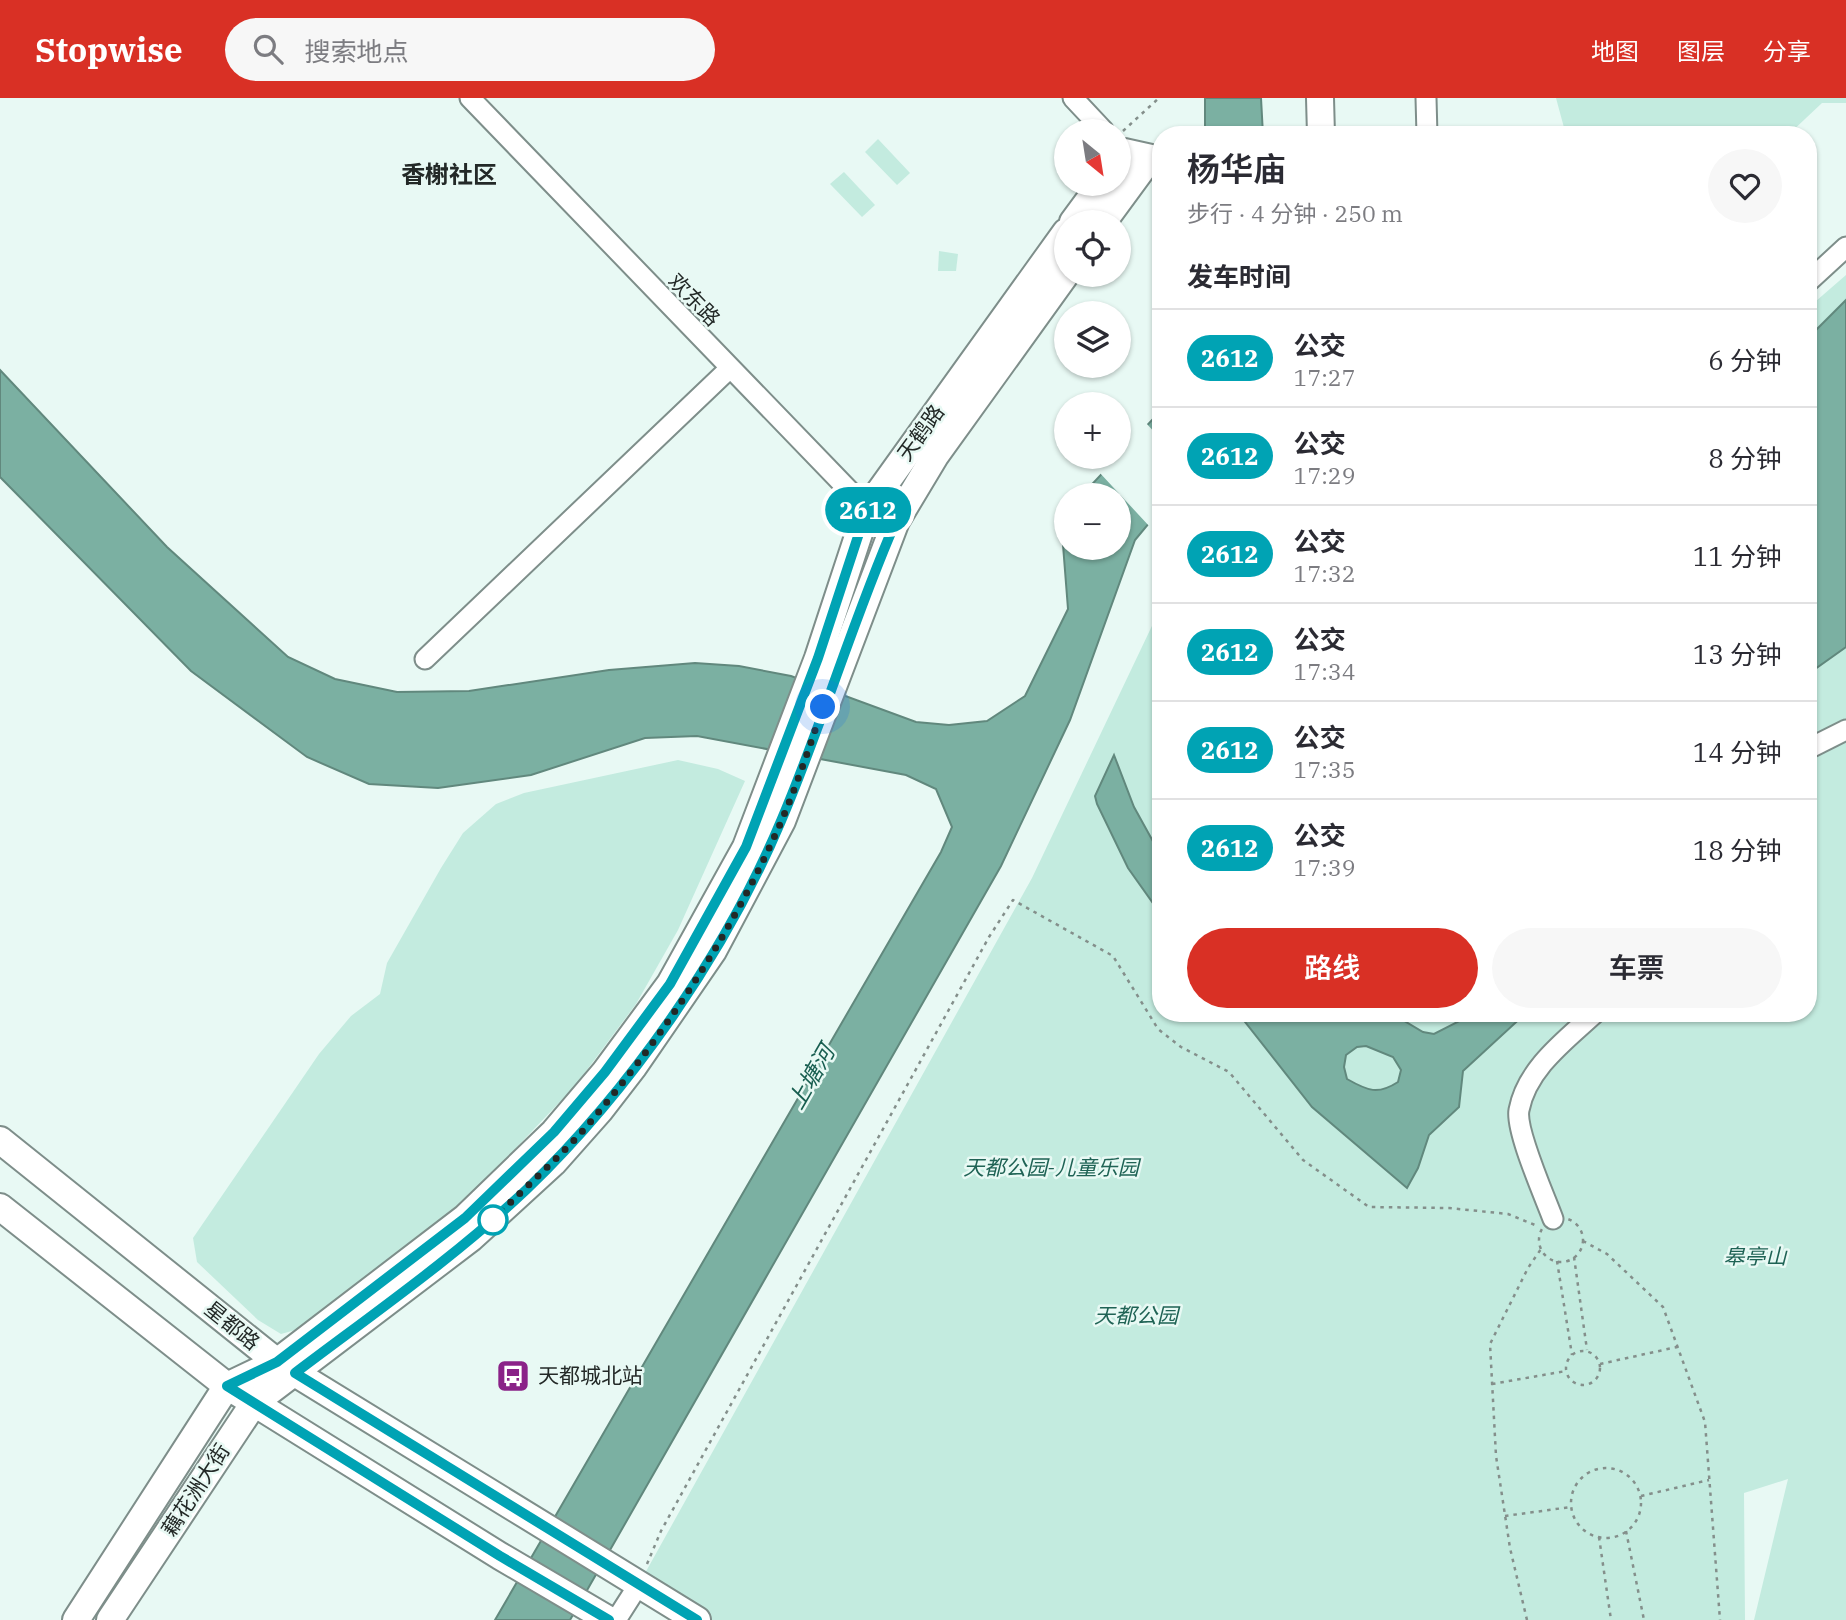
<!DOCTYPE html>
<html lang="zh">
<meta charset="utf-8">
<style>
:root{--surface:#fff;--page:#f7f7f7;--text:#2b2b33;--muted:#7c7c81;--line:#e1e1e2;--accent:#d93025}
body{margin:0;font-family:"IBM Plex Serif","Noto Sans SC",serif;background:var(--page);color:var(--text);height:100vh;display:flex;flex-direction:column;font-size:26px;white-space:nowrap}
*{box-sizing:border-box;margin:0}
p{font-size:23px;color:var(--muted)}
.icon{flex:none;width:38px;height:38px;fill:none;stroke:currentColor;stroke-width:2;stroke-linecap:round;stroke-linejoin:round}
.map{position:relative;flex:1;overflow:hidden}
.drawer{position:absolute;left:1152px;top:28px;width:665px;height:896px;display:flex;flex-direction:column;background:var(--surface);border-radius:28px;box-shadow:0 2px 5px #0004}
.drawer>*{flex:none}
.badge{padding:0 14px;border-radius:23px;font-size:24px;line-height:46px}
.needle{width:46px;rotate:150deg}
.controls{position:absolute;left:1054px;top:21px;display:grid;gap:14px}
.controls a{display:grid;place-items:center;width:77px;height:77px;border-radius:50%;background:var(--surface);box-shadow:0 2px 5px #0004;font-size:35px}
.you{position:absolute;width:35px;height:35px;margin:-18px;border:5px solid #fff;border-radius:50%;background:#1a73e8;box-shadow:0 0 0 10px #1a73e833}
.map>.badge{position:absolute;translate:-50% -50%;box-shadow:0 0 0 4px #fff}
h2{padding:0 35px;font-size:26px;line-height:63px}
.round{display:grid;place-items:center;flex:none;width:74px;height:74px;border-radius:37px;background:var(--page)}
.overview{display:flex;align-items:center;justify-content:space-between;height:119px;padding:0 35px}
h1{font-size:33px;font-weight:600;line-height:52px}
.button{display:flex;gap:14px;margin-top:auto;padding:14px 35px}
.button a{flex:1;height:80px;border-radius:42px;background:var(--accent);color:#fff;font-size:28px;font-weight:600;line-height:80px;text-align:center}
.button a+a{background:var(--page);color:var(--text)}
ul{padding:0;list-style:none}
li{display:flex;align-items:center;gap:21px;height:98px;padding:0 35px;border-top:2px solid var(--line)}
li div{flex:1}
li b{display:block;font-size:26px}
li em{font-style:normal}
li .badge{min-width:77px;font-weight:700;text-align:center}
header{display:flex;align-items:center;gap:42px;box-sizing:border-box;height:98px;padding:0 35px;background:var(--accent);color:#fff}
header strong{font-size:33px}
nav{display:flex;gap:38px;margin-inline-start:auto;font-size:24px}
.search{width:490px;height:63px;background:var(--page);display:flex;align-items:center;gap:18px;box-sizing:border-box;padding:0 24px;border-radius:38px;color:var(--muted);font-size:26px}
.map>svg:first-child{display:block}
.green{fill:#c3ebdf}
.water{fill:#7bb0a2;stroke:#61887d;stroke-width:2;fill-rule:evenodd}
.pier{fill:#e8f9f4}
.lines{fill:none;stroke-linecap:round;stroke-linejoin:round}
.minor-casing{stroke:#7e8e8a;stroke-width:23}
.major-casing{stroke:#7e8e8a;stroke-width:30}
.path{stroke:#848f8b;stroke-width:2.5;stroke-dasharray:3.5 5;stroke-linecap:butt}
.minor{stroke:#fff;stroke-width:19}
.major{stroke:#fff;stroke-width:26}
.line-casing{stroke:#fff;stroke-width:16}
.line{stroke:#00a3b4;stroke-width:10}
.walk{stroke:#232927;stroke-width:7;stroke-dasharray:0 12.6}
.stop-dot{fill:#fff;stroke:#00a3b4;stroke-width:3.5}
.labels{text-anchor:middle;stroke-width:5;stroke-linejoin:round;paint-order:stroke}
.street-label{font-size:21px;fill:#232927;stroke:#e8f9f4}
.park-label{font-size:21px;font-style:italic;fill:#1f6355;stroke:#e8f9f4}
.poi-label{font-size:21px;fill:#232927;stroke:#e8f9f4;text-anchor:start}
.water-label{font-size:23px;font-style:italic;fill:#185e50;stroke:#e8f9f4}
.quarter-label{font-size:24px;font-weight:bold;fill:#232927;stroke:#e8f9f4}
</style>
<header>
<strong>Stopwise</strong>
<div class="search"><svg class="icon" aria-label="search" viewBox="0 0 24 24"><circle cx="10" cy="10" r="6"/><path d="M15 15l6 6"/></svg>搜索地点</div>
<nav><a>地图</a><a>图层</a><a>分享</a></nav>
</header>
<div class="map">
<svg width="1846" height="1522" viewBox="0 0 1846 1522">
<rect width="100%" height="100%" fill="#e8f9f4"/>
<g class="green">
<path d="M 1556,0 L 1846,0 L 1846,5 L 1822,5 L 1788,37 L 1566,37 Z"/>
<path d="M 878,41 L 910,75 L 897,87 L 865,54 Z"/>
<path d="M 844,74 L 875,107 L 862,119 L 830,86 Z"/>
<path d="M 939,153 L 958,156 L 956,173 L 938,173 Z"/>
<path d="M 1846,177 L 1846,1522 L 1754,1522 L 1788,1381 L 1744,1395 L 1745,1522 L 705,1522 L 639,1486 L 1032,780 L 1160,511 L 1160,915 L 1808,915 L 1808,210 Z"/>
<path d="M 678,662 L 718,671 L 745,683 L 678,832 L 636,906 L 575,988 L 450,1119 L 306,1229 L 281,1236 L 258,1222 L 197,1164 L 193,1140 L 319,956 L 351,918 L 380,896 L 387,865 L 441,770 L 463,735 L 496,706 L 524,695 Z"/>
</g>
<g class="water">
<path d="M 1205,0 L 1261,0 L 1263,37 L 1205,37 Z"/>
<path d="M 1846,202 L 1846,549 L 1808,576 L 1808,240 Z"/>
<path d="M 0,272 L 167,449 L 288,559 L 335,581 L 397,594 L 469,593 L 609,572 L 695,565 L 739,568 L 791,578 L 916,624 L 949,627 L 987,623 L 1025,598 L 1068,511 L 1062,434 L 1066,425 L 1066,450 L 1118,450 L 1118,397 L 1082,397 L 1154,320 L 1160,308 L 1160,412 L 1135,442 L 1070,622 L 1001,768 L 570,1522 L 495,1522 L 941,754 L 952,729 L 936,691 L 906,677 L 697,638 L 645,640 L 531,677 L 438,690 L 369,686 L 307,659 L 191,573 L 0,379 Z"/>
<path d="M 1114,657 L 1134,709 L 1160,756 L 1160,815 L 1128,770 L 1097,706 L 1095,698 Z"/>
<path d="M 1238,915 L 1391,915 L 1423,934 L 1434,936 L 1475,915 L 1526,915 L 1463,973 L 1459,1009 L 1429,1037 L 1418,1070 L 1407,1090 L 1312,1009 ZM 1366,948 L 1393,959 L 1401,972 L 1398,984 C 1378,997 1368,993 1347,981 L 1344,969 L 1346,957 L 1357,949 Z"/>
</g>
<path class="pier" d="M 1145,324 L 1160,340 L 1160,418 L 1150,429 L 1099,374 L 1113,359 L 1118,359 L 1118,353 Z"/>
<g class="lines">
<defs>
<g id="minor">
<path d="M 470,0 L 867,411 L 896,423"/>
<path d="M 1073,0 L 1104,33"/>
<path d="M 1426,0 L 1427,37"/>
<path d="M 1808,184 L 1846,149"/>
<path d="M 425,561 L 729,271"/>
<path d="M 1808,651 L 1846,632"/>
<path d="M 1553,1121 C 1545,1099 1515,1032 1519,1012 C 1527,970 1566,942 1595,915"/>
<path d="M 616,1522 L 639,1486"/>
</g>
<g id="major">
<path d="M 1320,0 L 1321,37"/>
<path d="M 1118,61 L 1124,54 L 1160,62"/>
<path d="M 1073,124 L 1101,86"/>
<path d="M 1103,124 L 1150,60"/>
<path d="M 0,1042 L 277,1264 L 697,1522"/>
<path d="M 0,1109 L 227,1288 L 500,1458 L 609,1522"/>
<path d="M 227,1288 L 277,1264 L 465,1120 L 554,1034 L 605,974 L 670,886 L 746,749 L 818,560 L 867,411 L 1066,134"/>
<path d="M 76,1522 L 227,1288"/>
<path d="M 110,1522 L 254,1305 L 471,1140 L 553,1065 L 600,1012 L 634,968 L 713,853 L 782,723 L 896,423 L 935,358 L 1066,176"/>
</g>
</defs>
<use href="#minor" class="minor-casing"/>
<use href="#major" class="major-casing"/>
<g class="path">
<path d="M 1123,33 L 1159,0"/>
<circle cx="1561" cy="1142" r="22"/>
<path d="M 1583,1143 L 1607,1156 L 1663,1209 L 1705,1324 L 1720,1522"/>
<path d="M 1574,1159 L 1587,1252"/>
<path d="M 1557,1163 L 1572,1257"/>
<circle cx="1583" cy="1270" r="17"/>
<path d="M 1600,1266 L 1677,1249"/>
<path d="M 1492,1286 L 1566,1273"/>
<circle cx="1606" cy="1405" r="35"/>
<path d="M 1641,1398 L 1709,1382"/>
<path d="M 1505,1418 L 1571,1409"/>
<path d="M 1626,1433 L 1644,1522"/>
<path d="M 1599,1439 L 1611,1522"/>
<path d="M 647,1466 L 661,1433 L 989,839 L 1013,802 L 1113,858 L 1158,931 L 1181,949 L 1229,974 L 1303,1062 L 1369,1109 L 1449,1110 L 1508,1116 L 1535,1127"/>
<path d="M 1527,1522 L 1510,1450 L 1496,1358 L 1490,1246 L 1528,1170 L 1541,1151"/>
</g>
<use href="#minor" class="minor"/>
<use href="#major" class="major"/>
</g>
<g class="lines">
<defs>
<path id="line" d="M 609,1522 L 500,1458 L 227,1288 L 277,1264 L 465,1120 L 554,1034 L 605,974 L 670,886 L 746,749 L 818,560 L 867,411 L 896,423 C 853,521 823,625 781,723 C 725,856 630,992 526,1092 C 455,1159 373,1216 295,1275 L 697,1522"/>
</defs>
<use href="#line" class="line-casing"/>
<use href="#line" class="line"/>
<path class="walk" d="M 493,1122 C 521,1093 552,1066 580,1036 C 660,944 732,836 781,724 C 797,687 810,647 823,609"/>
</g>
<defs>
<symbol id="bus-square" viewBox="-11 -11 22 22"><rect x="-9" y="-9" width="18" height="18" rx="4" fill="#8a2288" stroke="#e8f9f4"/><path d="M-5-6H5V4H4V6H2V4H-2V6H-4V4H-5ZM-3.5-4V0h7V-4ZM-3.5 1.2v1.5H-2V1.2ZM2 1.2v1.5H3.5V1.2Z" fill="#fff"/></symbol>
</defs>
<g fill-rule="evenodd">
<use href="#bus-square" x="494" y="1259" width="38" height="38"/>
</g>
<circle class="stop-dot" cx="493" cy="1122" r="14"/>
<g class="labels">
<g class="street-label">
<text transform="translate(694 202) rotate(46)" y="7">欢东路</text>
<text transform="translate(921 335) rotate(-54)" y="7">天鹤路</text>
<text transform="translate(232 1228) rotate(39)" y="7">星都路</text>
<text transform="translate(196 1392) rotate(-57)" y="7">藕花洲大街</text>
</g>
<g class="park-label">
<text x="1051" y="1077">天都公园-儿童乐园</text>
<text x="1755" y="1166">皋亭山</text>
<text x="1136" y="1225">天都公园</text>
</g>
<g class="poi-label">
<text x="538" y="1285">天都城北站</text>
</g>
<g class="water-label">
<text transform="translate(811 979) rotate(-60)" y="8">上塘河</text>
</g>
<g class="quarter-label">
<text x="449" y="85">香榭社区</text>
</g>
</g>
</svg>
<div class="controls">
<a><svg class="needle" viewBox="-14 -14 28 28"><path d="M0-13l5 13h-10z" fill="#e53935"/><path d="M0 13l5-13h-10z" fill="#7c7c81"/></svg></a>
<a><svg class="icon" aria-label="locate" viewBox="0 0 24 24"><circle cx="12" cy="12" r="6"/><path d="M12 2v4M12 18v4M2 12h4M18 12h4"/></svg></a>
<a><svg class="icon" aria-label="layers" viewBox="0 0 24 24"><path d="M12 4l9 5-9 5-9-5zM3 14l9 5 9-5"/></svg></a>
<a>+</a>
<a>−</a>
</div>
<div class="you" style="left:823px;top:609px"></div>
<b class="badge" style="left:868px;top:412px;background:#00a3b4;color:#fff">2612</b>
<section class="drawer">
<div class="overview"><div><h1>杨华庙</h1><p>步行 · 4 分钟 · 250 m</p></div><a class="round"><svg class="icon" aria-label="heart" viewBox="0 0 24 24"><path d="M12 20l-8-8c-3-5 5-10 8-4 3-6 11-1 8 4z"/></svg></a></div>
<h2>发车时间</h2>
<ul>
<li><span class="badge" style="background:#00a3b4;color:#fff">2612</span><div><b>公交</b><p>17:27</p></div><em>6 分钟</em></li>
<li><span class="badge" style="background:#00a3b4;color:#fff">2612</span><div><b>公交</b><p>17:29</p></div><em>8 分钟</em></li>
<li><span class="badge" style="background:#00a3b4;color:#fff">2612</span><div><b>公交</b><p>17:32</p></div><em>11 分钟</em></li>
<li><span class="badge" style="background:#00a3b4;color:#fff">2612</span><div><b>公交</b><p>17:34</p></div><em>13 分钟</em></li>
<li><span class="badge" style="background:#00a3b4;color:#fff">2612</span><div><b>公交</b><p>17:35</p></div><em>14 分钟</em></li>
<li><span class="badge" style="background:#00a3b4;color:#fff">2612</span><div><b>公交</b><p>17:39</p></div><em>18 分钟</em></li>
</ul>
<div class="button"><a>路线</a><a>车票</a></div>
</section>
</div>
